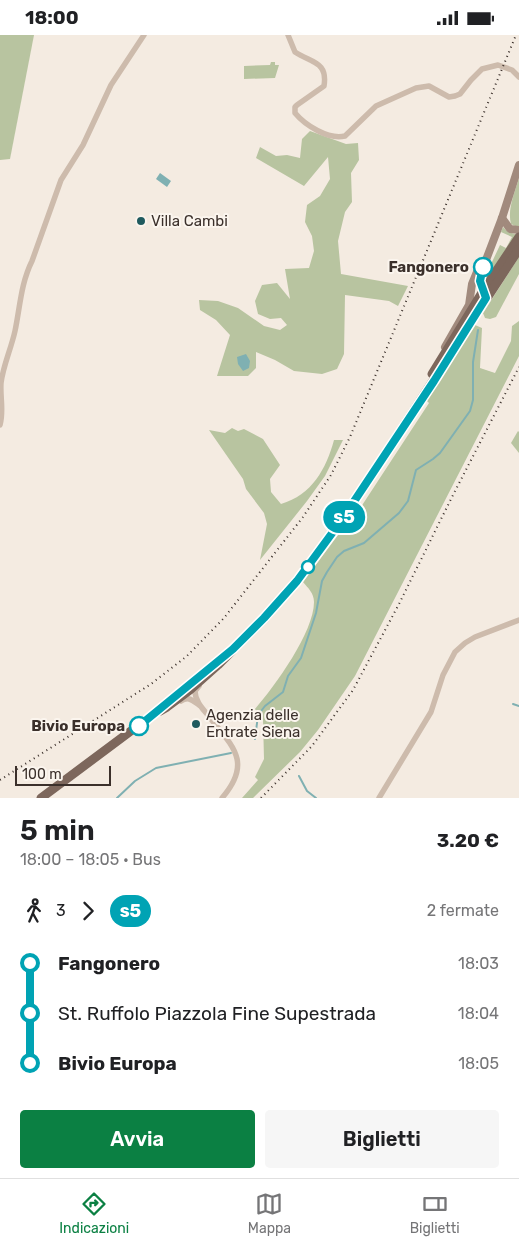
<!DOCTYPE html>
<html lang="it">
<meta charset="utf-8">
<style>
:root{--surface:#fff;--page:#f6f6f6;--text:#202124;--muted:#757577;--line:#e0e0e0;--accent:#0b8043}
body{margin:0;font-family:Rubik,sans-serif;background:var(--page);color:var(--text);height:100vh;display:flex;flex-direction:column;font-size:19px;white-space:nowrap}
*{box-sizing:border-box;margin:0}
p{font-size:16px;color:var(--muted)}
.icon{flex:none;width:28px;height:28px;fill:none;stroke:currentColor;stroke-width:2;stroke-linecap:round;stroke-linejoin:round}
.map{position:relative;height:763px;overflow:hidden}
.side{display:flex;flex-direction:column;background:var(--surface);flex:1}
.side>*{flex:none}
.badge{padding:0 10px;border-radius:16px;font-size:18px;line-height:32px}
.scale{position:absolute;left:15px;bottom:12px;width:96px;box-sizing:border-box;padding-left:5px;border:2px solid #3b302b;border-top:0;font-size:14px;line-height:18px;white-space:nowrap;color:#3b302b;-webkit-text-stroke:4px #fbf5ee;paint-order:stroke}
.map>.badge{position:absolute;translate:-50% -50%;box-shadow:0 0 0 2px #fff}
.legs{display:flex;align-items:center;gap:8px;height:55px;padding:0 20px;font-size:16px}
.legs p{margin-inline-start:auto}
.head{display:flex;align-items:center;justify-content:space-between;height:85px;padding:0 20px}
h1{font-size:28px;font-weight:600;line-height:38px}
.action{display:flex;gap:10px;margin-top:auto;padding:10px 20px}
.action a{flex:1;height:58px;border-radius:5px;background:var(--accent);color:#fff;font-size:20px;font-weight:600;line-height:58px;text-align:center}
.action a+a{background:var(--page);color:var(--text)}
ul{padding:0 20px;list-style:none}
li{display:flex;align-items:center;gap:18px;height:50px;font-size:19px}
li i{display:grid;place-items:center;width:8px;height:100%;margin:0 6px;background:currentColor}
li i::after{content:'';width:12px;height:12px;margin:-6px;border:4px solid;border-radius:50%;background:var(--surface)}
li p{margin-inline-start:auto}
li:first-child i{background:linear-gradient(#0000 50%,currentColor 0)}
li:last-child i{background:linear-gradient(currentColor 50%,#0000 0)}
.status{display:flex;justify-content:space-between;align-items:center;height:35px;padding:0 25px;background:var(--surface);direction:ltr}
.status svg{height:14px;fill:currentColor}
.dock{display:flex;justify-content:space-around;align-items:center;height:70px;border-top:1px solid var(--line);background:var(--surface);font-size:14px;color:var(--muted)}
.dock a{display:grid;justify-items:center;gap:2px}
.dock .on{color:var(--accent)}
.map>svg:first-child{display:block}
.green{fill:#b8c4a0}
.water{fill:#7fb0b2}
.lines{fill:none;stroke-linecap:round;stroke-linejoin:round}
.stream{stroke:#7fb0b2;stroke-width:2}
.street{stroke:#cdbbac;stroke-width:5.5}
.secondary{stroke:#a18a7d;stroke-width:8}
.primary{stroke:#7d675c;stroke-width:9}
.rail{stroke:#3b302b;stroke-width:2;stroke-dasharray:1 4;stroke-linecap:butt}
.line-1-casing{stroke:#fff;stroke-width:11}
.line-1{stroke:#00a3b4;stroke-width:8}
.poi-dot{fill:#1f5a5e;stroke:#fbf5ee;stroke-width:2}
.stop-1-dot{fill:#fff;stroke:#00a3b4;stroke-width:2.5}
.labels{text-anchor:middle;stroke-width:4;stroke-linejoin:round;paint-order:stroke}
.poi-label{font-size:15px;fill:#3b302b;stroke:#fbf5ee;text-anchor:start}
.stop-label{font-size:15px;font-weight:bold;fill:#3b302b;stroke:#fbf5ee;text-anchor:end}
</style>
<div class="status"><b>18:00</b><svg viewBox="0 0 49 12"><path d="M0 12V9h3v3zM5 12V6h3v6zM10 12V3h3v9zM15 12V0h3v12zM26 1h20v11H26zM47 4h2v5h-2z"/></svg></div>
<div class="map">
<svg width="519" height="763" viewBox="0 0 519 763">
<rect width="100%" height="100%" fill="#f4ebe1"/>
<g class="green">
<path d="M 0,0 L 34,0 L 10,124 L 0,125 Z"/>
<path d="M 271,27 L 275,27 L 275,30 L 279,30 L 275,43 L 244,44 L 244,31 L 270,30 Z"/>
<path d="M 310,96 L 346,109 L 358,108 L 359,125 L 351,138 L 352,167 L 345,177 L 338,206 L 341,239 L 408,251 L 398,271 L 389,266 L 345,260 L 344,319 L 337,334 L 322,339 L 294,336 L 275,325 L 256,317 L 256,333 L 248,341 L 217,341 L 230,300 L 216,285 L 200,275 L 199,265 L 218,266 L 238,273 L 264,291 L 280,295 L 287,290 L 281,283 L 270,284 L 258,279 L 255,266 L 262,250 L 277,248 L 290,264 L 285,234 L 309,233 L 314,216 L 312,201 L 305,187 L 307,170 L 320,161 L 330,144 L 328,122 L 304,151 L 256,123 L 260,112 L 276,121 L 287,120 L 300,123 L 302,104 Z"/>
<path d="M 519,143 L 519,191 L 515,191 L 511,189 C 507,174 515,157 519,143 Z"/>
<path d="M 503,192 L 508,197 L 518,200 L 485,250 L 484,244 L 500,210 L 506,213 L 512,202 L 501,197 Z"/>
<path d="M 519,222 L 519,239 L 496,282 L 490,284 L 485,283 L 483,278 Z"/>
<path d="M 519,286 L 519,321 L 355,641 L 318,695 L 300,717 L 253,763 L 242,763 L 258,745 L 255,742 L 264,724 L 263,685 L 255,674 C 275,651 314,597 314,567 C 314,558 308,553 303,547 L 350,484 L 357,478 L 429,368 L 427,366 L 475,290 L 482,293 L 480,333 L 495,338 L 511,306 L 512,291 Z"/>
<path d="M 232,393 L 238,396 L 244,394 L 263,404 L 280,430 L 270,444 L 271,457 L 281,469 C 312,460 326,434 334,405 L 343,405 L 325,441 L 307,466 L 260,525 L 267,489 L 264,478 L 246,454 L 243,444 L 209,395 L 225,398 Z"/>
<path d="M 518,396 L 519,397 L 519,418 L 511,408 Z"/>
</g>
<g class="water">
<path d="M 160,138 L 171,146 L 167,152 L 156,144 Z"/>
<path d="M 246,319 L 250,326 L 249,333 L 243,336 L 238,329 L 237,322 Z"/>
</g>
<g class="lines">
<g class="stream">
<path d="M 513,669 L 519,671"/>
<path d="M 255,704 L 258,680 L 265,671 L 283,657 L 288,641 L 301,623 L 316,578 L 322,546 L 327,537 L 337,522 L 344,516 L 364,508 L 399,478 L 408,466 L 416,435 L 433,424 L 440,418 L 470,376 L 473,365 L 473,327 L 478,295"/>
<path d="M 299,741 L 307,756 L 316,763"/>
<path d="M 117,763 L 135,746 L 156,733 L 231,718"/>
</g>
<g class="street">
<path d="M 288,0 L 295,17 C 311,28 328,26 324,51 L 297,70 L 295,72 L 295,78 C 305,90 328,105 345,101 L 376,71 L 416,53 L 429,51 L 449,62 L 455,61 L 460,59 L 471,45 L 482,34 L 498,30 L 512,35 L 519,42"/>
<path d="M 0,390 C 4,376 0,363 1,348 C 3,331 11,314 15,296 C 20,272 21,248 32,226 L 61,145 L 83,110 L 111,50 L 144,0"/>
<path d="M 199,651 L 195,656 C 195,665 201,672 207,679 C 231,710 254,726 222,763"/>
<path d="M 181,666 C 188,661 192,665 199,670"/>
<path d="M 379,763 L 431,677 L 443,640 L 455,617 L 465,608 L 475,602 L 519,585"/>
</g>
<g class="secondary">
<path d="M 502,183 L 510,194 L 519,195"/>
<path d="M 485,260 L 480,247 L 481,238 L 502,183 L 519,130"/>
<path d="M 445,312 L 469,270 L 472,249 L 479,232"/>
</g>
<g class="primary">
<path d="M 432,339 L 483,256 L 519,202"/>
<path d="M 160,676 L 167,672 L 190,655 L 218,630 L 265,583 L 308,532 L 348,476 L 519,214"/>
<path d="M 41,763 L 163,672"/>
</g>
<g class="rail">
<path d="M 0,745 L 151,649 L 187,621 L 224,583 L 303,482 L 331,440 L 350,402 L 516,0"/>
<path d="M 261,763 L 312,711 L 353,655 L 399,569 L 452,462 L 519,332"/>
</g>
</g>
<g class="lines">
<defs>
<path id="line-1" d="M 139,691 L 233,614 L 264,583 L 297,546 L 341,486 L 434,346 L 486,263 L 480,246 L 483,232"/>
</defs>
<use href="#line-1" class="line-1-casing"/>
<use href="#line-1" class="line-1"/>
</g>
<g class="poi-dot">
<circle cx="141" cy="186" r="5"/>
<circle cx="196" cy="689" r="5"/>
</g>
<g class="stop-1-dot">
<circle cx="483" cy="232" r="9"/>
<circle cx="308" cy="532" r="6"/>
<circle cx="139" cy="691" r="9"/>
</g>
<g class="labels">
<g class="poi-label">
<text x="151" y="191">Villa Cambi</text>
<text x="206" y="685">Agenzia delle<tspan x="206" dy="17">Entrate Siena</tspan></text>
</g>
<g class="stop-label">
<text x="469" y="237">Fangonero</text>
<text x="125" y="696">Bivio Europa</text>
</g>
</g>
</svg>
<div class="scale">100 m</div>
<b class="badge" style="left:344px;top:482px;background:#00a3b4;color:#fff">s5</b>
</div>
<section class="side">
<div class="head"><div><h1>5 min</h1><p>18:00 – 18:05 · Bus</p></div><b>3.20 €</b></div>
<div class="legs"><svg class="icon" aria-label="walk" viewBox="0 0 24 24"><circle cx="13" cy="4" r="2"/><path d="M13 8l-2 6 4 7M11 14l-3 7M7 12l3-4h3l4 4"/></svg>3<svg class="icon" aria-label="forward" viewBox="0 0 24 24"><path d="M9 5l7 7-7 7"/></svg><b class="badge" style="background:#00a3b4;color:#fff">s5</b><p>2 fermate</p></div>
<ul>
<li><i style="color:#00a3b4"></i><b>Fangonero</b><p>18:03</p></li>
<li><i style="color:#00a3b4"></i><span>St. Ruffolo Piazzola Fine Supestrada</span><p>18:04</p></li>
<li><i style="color:#00a3b4"></i><b>Bivio Europa</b><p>18:05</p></li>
</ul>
<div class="action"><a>Avvia</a><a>Biglietti</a></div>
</section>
<nav class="dock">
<a class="on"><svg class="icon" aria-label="directions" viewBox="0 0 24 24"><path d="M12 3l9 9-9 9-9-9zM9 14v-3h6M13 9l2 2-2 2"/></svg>Indicazioni</a>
<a><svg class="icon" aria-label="map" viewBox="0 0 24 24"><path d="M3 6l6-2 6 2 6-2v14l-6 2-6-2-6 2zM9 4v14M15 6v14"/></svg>Mappa</a>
<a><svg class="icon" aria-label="tickets" viewBox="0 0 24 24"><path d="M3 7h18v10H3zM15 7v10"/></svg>Biglietti</a>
</nav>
